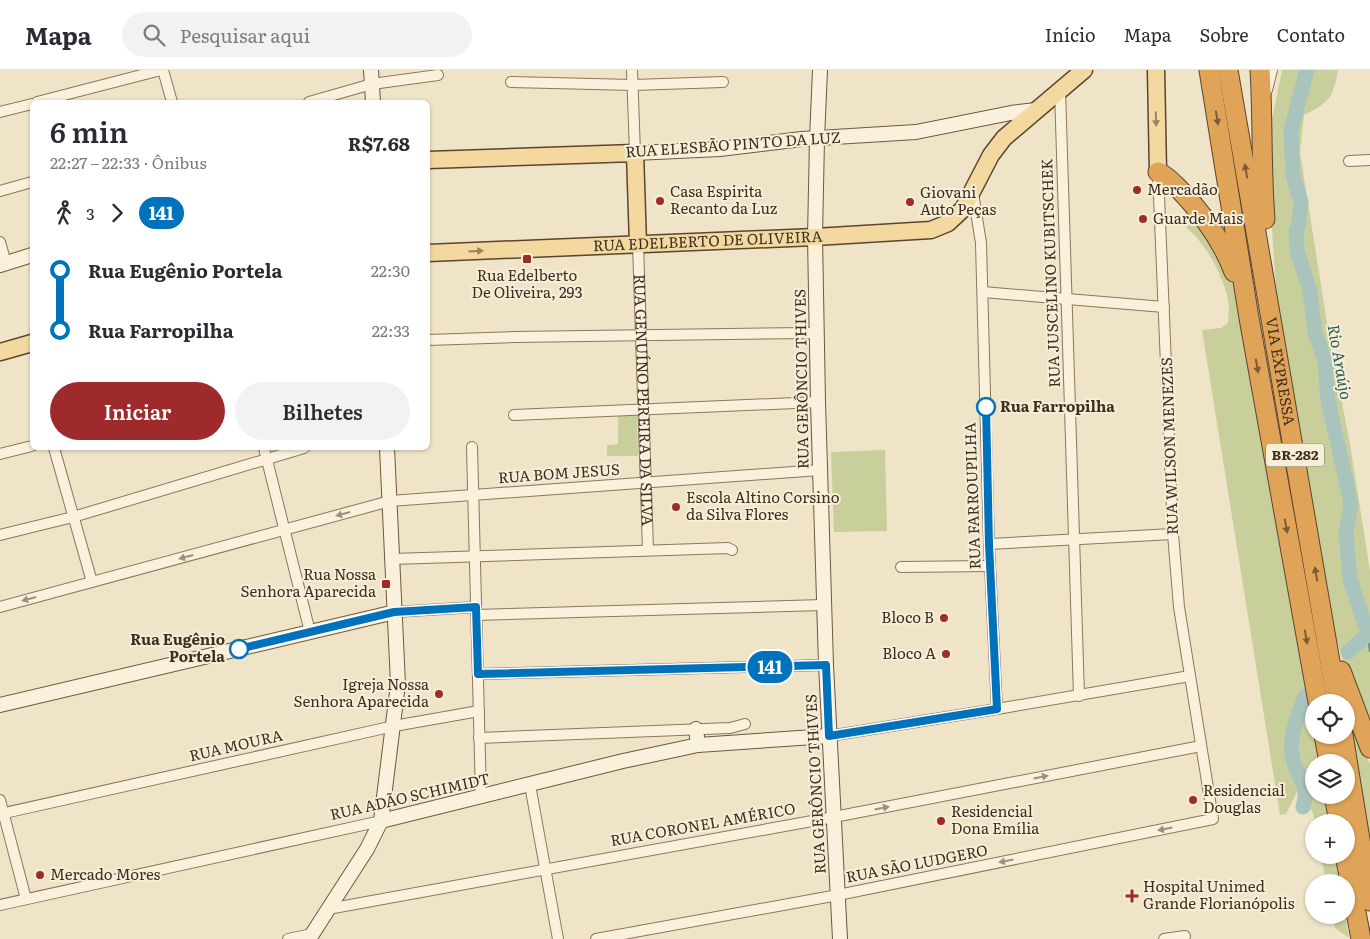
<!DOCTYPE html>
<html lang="pt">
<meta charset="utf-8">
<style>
:root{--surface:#fff;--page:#f2f2f3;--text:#2b2b33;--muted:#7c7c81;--line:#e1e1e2;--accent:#9e2a2b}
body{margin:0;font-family:Literata,serif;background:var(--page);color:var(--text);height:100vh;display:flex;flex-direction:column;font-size:19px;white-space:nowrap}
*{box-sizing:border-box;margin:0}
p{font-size:16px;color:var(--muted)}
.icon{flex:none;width:28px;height:28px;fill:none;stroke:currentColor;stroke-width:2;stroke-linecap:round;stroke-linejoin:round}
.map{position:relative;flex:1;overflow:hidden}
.panel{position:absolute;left:30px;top:30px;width:400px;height:350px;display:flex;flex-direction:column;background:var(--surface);border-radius:8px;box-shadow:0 1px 4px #0004}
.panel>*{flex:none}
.badge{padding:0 10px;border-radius:16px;font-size:18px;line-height:32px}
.controls{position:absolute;left:1305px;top:624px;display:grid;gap:10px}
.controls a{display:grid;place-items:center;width:50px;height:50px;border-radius:50%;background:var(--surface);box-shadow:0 1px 4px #0004;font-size:25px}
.map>.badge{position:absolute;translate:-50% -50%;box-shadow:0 0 0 2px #fff}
.legs{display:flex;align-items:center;gap:8px;height:55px;padding:0 20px;font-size:16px}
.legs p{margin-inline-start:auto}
.summary{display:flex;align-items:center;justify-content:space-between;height:85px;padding:0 20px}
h1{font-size:28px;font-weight:600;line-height:38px}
.cta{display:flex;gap:10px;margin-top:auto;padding:10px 20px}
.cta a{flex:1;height:58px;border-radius:30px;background:var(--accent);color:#fff;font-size:20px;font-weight:600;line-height:58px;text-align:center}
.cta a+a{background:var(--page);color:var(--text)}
ul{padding:0 20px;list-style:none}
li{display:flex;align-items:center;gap:18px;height:60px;font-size:19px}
li i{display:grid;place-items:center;width:8px;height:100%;margin:0 6px;background:currentColor}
li i::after{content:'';width:12px;height:12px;margin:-6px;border:4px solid;border-radius:50%;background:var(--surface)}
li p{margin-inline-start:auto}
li:first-child i{background:linear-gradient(#0000 50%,currentColor 0)}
li:last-child i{background:linear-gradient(currentColor 50%,#0000 0)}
header{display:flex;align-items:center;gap:30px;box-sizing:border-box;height:70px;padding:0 25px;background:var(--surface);border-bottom:1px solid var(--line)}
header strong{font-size:24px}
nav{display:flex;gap:28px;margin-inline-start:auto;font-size:18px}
.search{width:350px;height:45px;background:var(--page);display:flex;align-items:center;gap:12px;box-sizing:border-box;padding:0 18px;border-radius:28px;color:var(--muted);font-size:19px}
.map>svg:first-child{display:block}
.green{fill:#c9cf9b}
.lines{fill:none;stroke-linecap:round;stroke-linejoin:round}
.stream{stroke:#6f938a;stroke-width:2.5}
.river{stroke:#a9c4bc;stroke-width:15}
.street-casing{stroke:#8d765c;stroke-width:12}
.secondary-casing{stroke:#6f573f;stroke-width:16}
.primary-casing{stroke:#5b4430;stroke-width:19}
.highway-casing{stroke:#5b4430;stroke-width:21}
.street{stroke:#faf1dc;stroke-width:10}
.secondary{stroke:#faf1dc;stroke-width:14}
.primary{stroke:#f3d9a0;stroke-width:16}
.highway{stroke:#e0a458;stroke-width:19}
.highway-bridge-casing{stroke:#5b4430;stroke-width:21;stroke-linecap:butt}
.highway-bridge{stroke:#e0a458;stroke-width:19}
.oneway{fill:#7e5d36}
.oneway2{fill:#988460}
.oneway3{fill:#9c907e}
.line-1-casing{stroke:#fff;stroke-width:11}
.line-1{stroke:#0072bc;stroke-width:8}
.poi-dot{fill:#9e2a2b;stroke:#f7eed8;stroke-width:2}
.stop-1-dot{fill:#fff;stroke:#0072bc;stroke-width:2.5}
.labels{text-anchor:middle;stroke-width:4;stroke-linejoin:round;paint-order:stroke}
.shield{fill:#f7eed8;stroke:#756857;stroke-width:1}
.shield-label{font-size:14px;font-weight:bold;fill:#3d2e20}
.street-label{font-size:15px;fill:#3d2e20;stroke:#f7eed8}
.poi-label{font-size:15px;fill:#3d2e20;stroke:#f7eed8;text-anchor:start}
.stop-label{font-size:15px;font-weight:bold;fill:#3d2e20;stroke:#f7eed8;text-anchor:start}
.water-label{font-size:16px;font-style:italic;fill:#2f5d5a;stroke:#f7eed8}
</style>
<header>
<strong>Mapa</strong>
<div class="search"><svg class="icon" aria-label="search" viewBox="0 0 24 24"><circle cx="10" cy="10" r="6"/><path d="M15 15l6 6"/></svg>Pesquisar aqui</div>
<nav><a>Início</a><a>Mapa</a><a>Sobre</a><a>Contato</a></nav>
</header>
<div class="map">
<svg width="1370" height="869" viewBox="0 0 1370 869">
<rect width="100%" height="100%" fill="#f0e4c8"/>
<g class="green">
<path d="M 1282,0 L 1338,0 C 1333,28 1330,32 1304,45 L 1300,82 L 1329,266 L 1350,374 L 1370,501 L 1370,653 L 1345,598 L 1337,571 L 1277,232 L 1270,129 L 1272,49 Z"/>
<path d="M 1184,129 L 1230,200 L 1240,227 L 1319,692 L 1314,692 L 1314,725 L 1324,725 L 1329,752 L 1315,752 L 1313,743 L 1298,720 L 1286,744 L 1280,745 L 1202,260 L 1221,258 L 1228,253 C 1228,248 1229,242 1229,237 C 1226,210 1207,175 1187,158 Z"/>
<path d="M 618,346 L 637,346 L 638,386 L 607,386 L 607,375 L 618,374 Z"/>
<path d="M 885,380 L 887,461 L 834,462 L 831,382 Z"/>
<path d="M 1350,650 L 1370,694 L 1370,767 Z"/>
<path d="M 1321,785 L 1335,785 L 1339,812 L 1326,812 Z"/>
<path d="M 1333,845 L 1345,845 L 1349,868 L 1335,858 Z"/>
</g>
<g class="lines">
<path class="stream" d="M 1368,564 L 1370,581"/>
<g class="river">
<path d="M 1307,0 L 1291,60 L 1293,106 L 1301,132 L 1299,152 L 1296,162 L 1297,180 L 1310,222 L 1315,262 L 1325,291 L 1328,330 L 1351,434 L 1346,463 L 1350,509 L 1368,564 L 1348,582"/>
<path d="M 1303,737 C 1311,713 1294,705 1292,684 C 1289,665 1299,644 1305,626"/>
</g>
<defs>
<g id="street">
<path d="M 163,0 L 172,32"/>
<path d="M 632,0 L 635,83"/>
<path d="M 511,12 L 633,15 L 723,12"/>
<path d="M 1060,20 L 1079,626"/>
<path d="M 1267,20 L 1272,0"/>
<path d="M 37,32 L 161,0"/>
<path d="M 309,32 L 372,14 L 438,5"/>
<path d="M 0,42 L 32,34"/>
<path d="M 1349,91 L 1370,90"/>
<path d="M 0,121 L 32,112"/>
<path d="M 973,123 L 981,173 L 989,474 L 997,639"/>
<path d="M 0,172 L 6,193"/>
<path id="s1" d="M 638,174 L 648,480"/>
<path d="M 983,222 L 1164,237"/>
<path d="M 428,270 L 514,267 L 807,263 L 816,264"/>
<path d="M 514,345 L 818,332"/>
<path d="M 472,377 L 481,727"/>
<path d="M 54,378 L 92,512"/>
<path d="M 264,378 L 310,562"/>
<path d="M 0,384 L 32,376"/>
<path d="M 0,465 L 73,447 L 304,378"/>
<path d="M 989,474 L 1173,464"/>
<path d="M 392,489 L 728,478 L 732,480"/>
<path d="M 901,497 L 990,496"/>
<path d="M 0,537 L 390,431 L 820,400"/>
<path d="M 395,542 L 476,537"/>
<path d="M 476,545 L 823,535"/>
<path d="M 478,604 L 826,595"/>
<path d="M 829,666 L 997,639 L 1190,606"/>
<path d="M 479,668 L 730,658 L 745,654"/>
<path d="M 530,715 L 558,869"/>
<path d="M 0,730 L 26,829"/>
<path d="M 0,744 L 394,656 L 479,641"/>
<path d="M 0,835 L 381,751"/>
<path d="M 328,839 L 834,747 L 1201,676"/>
<path d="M 288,869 L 312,864"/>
<path d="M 596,869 L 838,825 L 1213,749 L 1179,537 L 1173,464 L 1158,102"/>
<path d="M 1164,869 L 1185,866"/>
</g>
<g id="secondary">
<path d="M 371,0 L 373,32"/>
<path d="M 820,0 L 817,69 L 815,167 L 818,332 L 826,595 L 840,869"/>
<path d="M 635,83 L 720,79 L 802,69 L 916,62 L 1011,43 L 1036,40"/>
<path d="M 0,195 L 32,185"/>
<path d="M 0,635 L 395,542"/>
<path d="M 696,659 L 698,675"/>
<path d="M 381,751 L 623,691 L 698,675 L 829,666"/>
<path d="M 309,869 L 367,779 L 381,751 L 398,614 L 387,378"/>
</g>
<g id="primary">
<path d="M 1156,0 L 1158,102"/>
<path d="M 428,90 L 635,83 L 638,174"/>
<path id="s2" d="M 428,183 L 815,167 L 931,160 L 948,153 L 963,139 L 991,85 L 1004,68 L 1084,0"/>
<path d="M 0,282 L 32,273"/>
</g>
<g id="highway">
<path d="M 1209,0 L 1249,248 L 1318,632"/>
<path id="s3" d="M 1228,0 L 1337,632"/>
<path d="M 1260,0 C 1263,50 1261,99 1265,149"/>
<path d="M 1158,102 C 1167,106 1173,113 1179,119 C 1203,144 1222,170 1234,202"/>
<path d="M 1341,601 L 1370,678"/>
<path d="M 1324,665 L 1329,692"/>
<path d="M 1343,665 L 1370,831"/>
<path d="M 1334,725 L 1339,752"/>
<path d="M 1345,785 L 1359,858"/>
</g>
</defs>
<use href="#street" class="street-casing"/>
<use href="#secondary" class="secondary-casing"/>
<use href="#primary" class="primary-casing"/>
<use href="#highway" class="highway-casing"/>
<use href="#street" class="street"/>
<use href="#secondary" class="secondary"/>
<use href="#primary" class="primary"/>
<use href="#highway" class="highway"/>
<defs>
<path id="highway-bridge" d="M 1359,858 L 1361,869"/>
</defs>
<use href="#highway-bridge" class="highway-bridge-casing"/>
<use href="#highway-bridge" class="highway-bridge"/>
</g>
<defs><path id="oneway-solid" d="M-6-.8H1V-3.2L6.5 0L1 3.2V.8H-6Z" transform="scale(1.25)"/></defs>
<g class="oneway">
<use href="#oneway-solid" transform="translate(1217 48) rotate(81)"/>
<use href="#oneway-solid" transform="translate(1246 101) rotate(-100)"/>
<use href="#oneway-solid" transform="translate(1257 296) rotate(80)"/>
<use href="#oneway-solid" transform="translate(1286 456) rotate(80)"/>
<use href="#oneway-solid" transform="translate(1316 504) rotate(-100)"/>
<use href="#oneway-solid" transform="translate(1306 567) rotate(80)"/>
</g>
<g class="oneway2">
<use href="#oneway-solid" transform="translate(1156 49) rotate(88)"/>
<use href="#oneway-solid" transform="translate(476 181) rotate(-3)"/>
</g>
<g class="oneway3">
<use href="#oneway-solid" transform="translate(343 444) rotate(165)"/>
<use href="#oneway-solid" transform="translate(186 487) rotate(165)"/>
<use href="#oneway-solid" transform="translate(29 529) rotate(165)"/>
<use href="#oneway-solid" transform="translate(1041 707) rotate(-11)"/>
<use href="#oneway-solid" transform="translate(882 738) rotate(-11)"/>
<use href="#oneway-solid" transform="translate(1165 759) rotate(169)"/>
<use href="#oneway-solid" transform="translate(1006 791) rotate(169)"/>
</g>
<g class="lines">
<defs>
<path id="line-1" d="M 239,579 L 394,542 L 476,537 L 478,604 L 826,595 L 829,666 L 997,639 L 989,474 L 986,337"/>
</defs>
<use href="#line-1" class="line-1-casing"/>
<use href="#line-1" class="line-1"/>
</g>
<g class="poi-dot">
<circle cx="1137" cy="120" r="5"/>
<circle cx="660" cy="131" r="5"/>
<circle cx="910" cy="132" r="5"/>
<circle cx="1143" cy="149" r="5"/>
<rect x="522" y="184" width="10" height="10" rx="2.5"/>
<circle cx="676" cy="437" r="5"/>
<rect x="381" y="509" width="10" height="10" rx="2.5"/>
<circle cx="944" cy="548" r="5"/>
<circle cx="946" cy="584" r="5"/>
<circle cx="439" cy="624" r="5"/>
<circle cx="1193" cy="730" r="5"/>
<circle cx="941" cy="751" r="5"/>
<circle cx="40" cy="805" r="5"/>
<path d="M1129.5 818.5h5v5h5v5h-5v5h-5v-5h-5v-5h5z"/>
</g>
<g class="stop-1-dot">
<circle cx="986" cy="337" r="9"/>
<circle cx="239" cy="579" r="9"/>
</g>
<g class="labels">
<rect class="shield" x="1266" y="373.5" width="58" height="23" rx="4"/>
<g class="shield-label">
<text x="1295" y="390">BR-282</text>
</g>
<g class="street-label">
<text transform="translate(733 75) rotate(-4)" y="5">RUA ELESBÃO PINTO DA LUZ</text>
<text dy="5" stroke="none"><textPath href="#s2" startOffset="280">RUA EDELBERTO DE OLIVEIRA</textPath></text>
<text transform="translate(1051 203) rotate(-92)" y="5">RUA JUSCELINO KUBITSCHEK</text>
<text dy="5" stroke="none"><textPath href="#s3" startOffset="306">VIA EXPRESSA</textPath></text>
<text transform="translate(802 309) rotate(-91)" y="5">RUA GERÔNCIO THIVES</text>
<text dy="5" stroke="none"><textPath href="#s1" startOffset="156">RUA GENUÍNO PEREIRA DA SILVA</textPath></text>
<text transform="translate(1170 376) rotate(-92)" y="5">RUA WILSON MENEZES</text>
<text transform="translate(559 404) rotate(-4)" y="5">RUA BOM JESUS</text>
<text transform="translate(973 426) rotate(-92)" y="5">RUA FARROUPILHA</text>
<text transform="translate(236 676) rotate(-13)" y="5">RUA MOURA</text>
<text transform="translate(816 714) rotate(-93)" y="5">RUA GERÔNCIO THIVES</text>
<text transform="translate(410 727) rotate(-13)" y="5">RUA ADÃO SCHIMIDT</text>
<text transform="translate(703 755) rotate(-10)" y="5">RUA CORONEL AMÉRICO</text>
<text transform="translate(917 794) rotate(-11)" y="5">RUA SÃO LUDGERO</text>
</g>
<g class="poi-label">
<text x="1147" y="125">Mercadão</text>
<text x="670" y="127">Casa Espirita<tspan x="670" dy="17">Recanto da Luz</tspan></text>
<text x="920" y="128">Giovani<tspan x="920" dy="17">Auto Peças</tspan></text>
<text x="1153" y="154">Guarde Mais</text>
<text x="527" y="211" text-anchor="middle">Rua Edelberto<tspan x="527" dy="17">De Oliveira, 293</tspan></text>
<text x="686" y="433">Escola Altino Corsino<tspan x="686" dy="17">da Silva Flores</tspan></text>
<text x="376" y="510" text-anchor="end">Rua Nossa<tspan x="376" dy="17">Senhora Aparecida</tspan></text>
<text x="934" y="553" text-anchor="end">Bloco B</text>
<text x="936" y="589" text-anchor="end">Bloco A</text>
<text x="429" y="620" text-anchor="end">Igreja Nossa<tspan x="429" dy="17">Senhora Aparecida</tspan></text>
<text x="1203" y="726">Residencial<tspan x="1203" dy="17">Douglas</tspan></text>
<text x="951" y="747">Residencial<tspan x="951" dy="17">Dona Emília</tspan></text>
<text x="50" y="810">Mercado Mores</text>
<text x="1143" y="822">Hospital Unimed<tspan x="1143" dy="17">Grande Florianópolis</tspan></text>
</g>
<g class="stop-label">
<text x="1000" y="342">Rua Farropilha</text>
<text x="225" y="575" text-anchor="end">Rua Eugênio<tspan x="225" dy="17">Portela</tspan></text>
</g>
<g class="water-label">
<text transform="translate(1340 292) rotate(80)" y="6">Rio Araújo</text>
</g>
</g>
</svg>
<div class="controls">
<a><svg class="icon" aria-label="locate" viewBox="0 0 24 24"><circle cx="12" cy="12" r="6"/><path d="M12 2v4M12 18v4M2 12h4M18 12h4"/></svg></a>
<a><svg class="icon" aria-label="layers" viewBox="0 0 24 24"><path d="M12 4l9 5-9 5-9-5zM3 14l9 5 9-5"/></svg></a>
<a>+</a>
<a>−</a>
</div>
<b class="badge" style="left:770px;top:597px;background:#0072bc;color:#fff">141</b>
<section class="panel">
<div class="summary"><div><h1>6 min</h1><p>22:27 – 22:33 · Ônibus</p></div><b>R$7.68</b></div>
<div class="legs"><svg class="icon" aria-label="walk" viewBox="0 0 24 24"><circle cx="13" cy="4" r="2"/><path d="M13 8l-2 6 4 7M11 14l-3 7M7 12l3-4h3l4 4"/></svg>3<svg class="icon" aria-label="forward" viewBox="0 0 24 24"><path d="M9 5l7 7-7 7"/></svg><b class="badge" style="background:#0072bc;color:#fff">141</b></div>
<ul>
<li><i style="color:#0072bc"></i><b>Rua Eugênio Portela</b><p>22:30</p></li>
<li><i style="color:#0072bc"></i><b>Rua Farropilha</b><p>22:33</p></li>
</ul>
<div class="cta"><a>Iniciar</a><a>Bilhetes</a></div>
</section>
</div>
